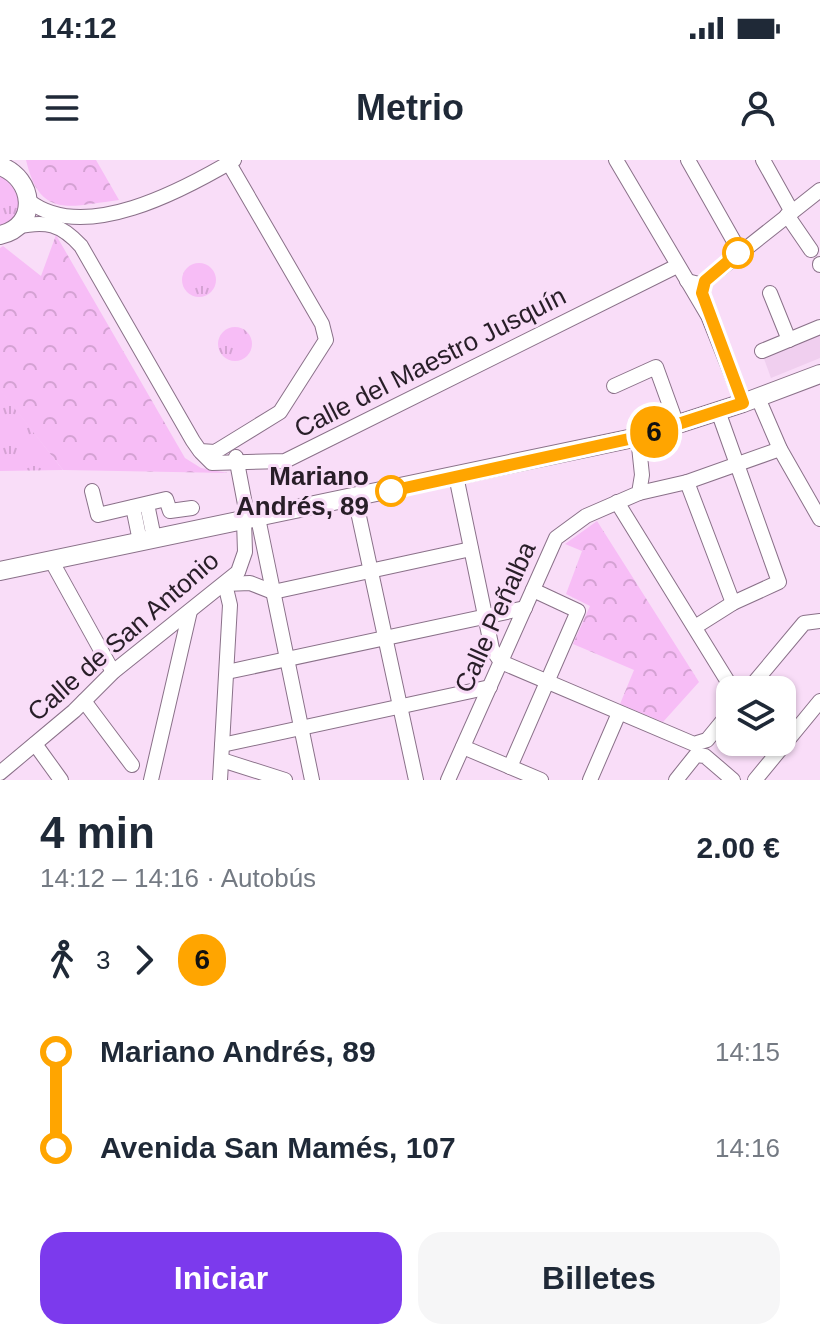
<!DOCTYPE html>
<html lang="es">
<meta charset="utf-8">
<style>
:root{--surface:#fff;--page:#f6f6f7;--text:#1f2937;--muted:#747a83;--accent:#7c3aed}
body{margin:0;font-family:Arial,sans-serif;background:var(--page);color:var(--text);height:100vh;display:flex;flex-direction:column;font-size:30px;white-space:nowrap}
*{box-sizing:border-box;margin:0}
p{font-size:26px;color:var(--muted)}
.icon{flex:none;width:44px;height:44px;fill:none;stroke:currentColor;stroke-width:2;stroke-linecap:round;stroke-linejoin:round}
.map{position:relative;height:620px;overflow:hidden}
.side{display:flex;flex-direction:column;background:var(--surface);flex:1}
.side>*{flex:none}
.badge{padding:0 16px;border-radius:26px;font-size:28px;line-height:52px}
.buttons{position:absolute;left:716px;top:516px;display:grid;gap:16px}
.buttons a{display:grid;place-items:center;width:80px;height:80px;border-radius:16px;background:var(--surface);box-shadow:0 2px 6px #0004;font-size:40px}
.map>.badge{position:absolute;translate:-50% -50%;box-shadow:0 0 0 4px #fff}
.legs{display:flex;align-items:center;gap:12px;height:88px;padding:0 40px;font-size:26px}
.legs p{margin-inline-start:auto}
.overview{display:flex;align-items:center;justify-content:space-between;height:136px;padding:0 40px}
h1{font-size:44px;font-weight:800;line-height:60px}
.action{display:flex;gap:16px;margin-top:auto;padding:16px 40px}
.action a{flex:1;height:92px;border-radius:24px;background:var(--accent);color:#fff;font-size:32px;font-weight:800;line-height:92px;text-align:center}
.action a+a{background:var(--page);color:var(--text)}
ul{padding:0 40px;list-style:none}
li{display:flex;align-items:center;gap:28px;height:96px;font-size:30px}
li i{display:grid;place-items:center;width:12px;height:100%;margin:0 10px;background:currentColor}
li i::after{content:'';width:20px;height:20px;margin:-10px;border:6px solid;border-radius:50%;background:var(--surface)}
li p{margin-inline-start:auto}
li:first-child i{background:linear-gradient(#0000 50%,currentColor 0)}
li:last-child i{background:linear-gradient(currentColor 50%,#0000 0)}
.status{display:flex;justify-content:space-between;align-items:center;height:56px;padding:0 40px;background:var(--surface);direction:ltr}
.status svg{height:22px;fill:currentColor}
header{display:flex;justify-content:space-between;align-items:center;height:104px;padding:0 40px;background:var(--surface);font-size:36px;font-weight:800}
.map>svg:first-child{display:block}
.built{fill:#f0cfef}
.grass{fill:url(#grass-tufts)}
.forest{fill:url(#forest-crowns)}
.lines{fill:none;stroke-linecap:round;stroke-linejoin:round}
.minor-casing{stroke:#8a7189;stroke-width:16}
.major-casing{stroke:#8a7189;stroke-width:20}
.minor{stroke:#fff;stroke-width:14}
.major{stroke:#fff;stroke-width:18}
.line-1-casing{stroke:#fff;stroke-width:18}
.line-1{stroke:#ffa500;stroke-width:12}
.stop-1-dot{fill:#fff;stroke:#ffa500;stroke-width:4}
.labels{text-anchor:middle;stroke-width:6;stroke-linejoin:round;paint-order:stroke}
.street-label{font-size:26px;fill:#281e28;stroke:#f9ddf8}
.stop-label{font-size:26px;font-weight:bold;fill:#281e28;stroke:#f9ddf8;text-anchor:end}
</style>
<div class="status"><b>14:12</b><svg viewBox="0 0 49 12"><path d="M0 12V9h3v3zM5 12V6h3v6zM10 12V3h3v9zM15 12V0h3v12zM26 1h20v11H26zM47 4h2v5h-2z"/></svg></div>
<header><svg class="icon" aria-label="menu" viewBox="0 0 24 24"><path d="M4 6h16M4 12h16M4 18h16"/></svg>Metrio<svg class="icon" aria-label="person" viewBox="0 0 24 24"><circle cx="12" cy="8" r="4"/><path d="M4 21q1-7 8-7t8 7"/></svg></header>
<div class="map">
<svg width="820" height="620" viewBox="0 0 820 620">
<defs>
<pattern id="grass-tufts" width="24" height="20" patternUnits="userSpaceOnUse" patternTransform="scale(2)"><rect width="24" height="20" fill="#f7bdf6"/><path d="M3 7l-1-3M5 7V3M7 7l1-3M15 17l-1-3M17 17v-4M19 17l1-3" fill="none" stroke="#d4a2d3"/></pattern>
<pattern id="forest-crowns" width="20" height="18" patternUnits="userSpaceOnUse" patternTransform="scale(2)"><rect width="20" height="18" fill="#f7bdf6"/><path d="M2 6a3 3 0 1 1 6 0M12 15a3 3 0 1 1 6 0" fill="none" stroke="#d4a2d3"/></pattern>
</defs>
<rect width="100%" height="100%" fill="#f9ddf8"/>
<path class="built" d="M 820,173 L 820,198 L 771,218 L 763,196 Z"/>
<g class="grass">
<path d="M 0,15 C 20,29 29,55 0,66 Z"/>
<circle cx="199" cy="120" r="17"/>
<circle cx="235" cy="184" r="17"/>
<path d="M 0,229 L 63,310 L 0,311 Z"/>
</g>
<g class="forest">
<path d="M 26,0 L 96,0 L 119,40 C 70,46 40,60 26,0 Z"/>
<path d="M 56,75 L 185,298 L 201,308 L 228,313 L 63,310 L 0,230 L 0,88 L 3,86 L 41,116 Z"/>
<path d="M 597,361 L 699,522 L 663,562 L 620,544 L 634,510 L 573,484 L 590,446 L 566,434 L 582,391 L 565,384 Z"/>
</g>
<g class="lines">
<defs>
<g id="minor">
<path d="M 616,0 L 707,154"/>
<path d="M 688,0 L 740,92"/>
<path d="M 763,0 L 792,52"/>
<path d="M 29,41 C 84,84 183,30 234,0"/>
<path d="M 787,55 L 811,90"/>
<path d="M 17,67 C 46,60 61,64 81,86 L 193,281 L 200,291 L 215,292 L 280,252 L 326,180 L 322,164 L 227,0"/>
<path d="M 820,104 L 820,105"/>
<path d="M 687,121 L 699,124 L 705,121 L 820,30"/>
<path d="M 770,133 L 789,180"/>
<path d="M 705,148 L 743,243"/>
<path d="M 762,191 L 820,167"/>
<path d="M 614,226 L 656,207 L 677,265"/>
<path d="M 758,238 L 780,289 L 820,359"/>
<path d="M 201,292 L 212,303 L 285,301 L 677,106"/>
<path d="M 236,297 L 248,360"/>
<path d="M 456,316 L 492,489 L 501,502 L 694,584 L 707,580 L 730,552"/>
<path d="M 687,322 L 733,443"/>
<path d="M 92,331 L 98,355 L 166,339 L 170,351 L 192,348"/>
<path d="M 639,333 L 687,322 L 780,289"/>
<path d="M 355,338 L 416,620"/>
<path d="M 617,342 L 733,530"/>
<path d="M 147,344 L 154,378"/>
<path d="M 133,347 L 140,381"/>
<path d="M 258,358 L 312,620"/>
<path d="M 51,400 L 113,512"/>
<path d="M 225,424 L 250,423 L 273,432 L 471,389"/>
<path d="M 695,467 L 733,443 L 779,422 L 718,251"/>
<path d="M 227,512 L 525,448"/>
<path d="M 748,530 L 804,463 L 820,461"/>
<path d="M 84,541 L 132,605"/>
<path d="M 35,584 L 61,620"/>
<path d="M 222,585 L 490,527"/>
<path d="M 463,587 L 541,620"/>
<path d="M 222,600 L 285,620"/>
<path d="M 510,607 L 578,451 L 533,430"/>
<path d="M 0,613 L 74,551 L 113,512 L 238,412 L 245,392 L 244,360"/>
<path d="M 151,620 L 190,451"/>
<path d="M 220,620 L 230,445 L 225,424"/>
<path d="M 448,620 L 556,378 L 586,356 L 639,333 L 642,315 L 638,277"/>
<path d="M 590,620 L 619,553"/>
<path d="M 676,620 L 696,595 L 705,596 L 733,620"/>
<path d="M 755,620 L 820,541"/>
</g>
<g id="major">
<path d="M 0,6 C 34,18 40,66 0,75"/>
<path d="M 0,411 L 638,277 L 743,243 L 820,214"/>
</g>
</defs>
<use href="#minor" class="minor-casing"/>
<use href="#major" class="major-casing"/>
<use href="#minor" class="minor"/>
<use href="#major" class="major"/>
</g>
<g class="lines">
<defs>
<path id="line-1" d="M 391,331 L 638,277 L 743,243 L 702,133 L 705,121 L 738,93"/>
</defs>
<use href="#line-1" class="line-1-casing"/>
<use href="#line-1" class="line-1"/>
</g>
<g class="stop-1-dot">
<circle cx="738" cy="93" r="14"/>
<circle cx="391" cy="331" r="14"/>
</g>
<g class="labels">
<g class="street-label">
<text transform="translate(430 202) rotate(-27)" y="9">Calle del Maestro Jusquín</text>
<text transform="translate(495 457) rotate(-66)" y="9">Calle Peñalba</text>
<text transform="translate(123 476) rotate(-41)" y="9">Calle de San Antonio</text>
</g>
<g class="stop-label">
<text x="369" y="325">Mariano<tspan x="369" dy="30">Andrés, 89</tspan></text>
</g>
</g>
</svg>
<div class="buttons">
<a><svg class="icon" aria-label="layers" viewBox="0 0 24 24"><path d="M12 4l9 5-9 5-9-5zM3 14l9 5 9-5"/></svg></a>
</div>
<b class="badge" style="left:654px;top:272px;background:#ffa500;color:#111">6</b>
</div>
<section class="side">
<div class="overview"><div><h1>4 min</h1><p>14:12 – 14:16 · Autobús</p></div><b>2.00 €</b></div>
<div class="legs"><svg class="icon" aria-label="walk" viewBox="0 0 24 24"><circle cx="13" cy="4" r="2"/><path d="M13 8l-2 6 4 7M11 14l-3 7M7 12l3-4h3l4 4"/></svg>3<svg class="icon" aria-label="forward" viewBox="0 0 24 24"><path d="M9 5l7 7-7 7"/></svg><b class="badge" style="background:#ffa500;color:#111">6</b></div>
<ul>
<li><i style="color:#ffa500"></i><b>Mariano Andrés, 89</b><p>14:15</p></li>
<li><i style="color:#ffa500"></i><b>Avenida San Mamés, 107</b><p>14:16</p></li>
</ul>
<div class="action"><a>Iniciar</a><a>Billetes</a></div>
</section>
